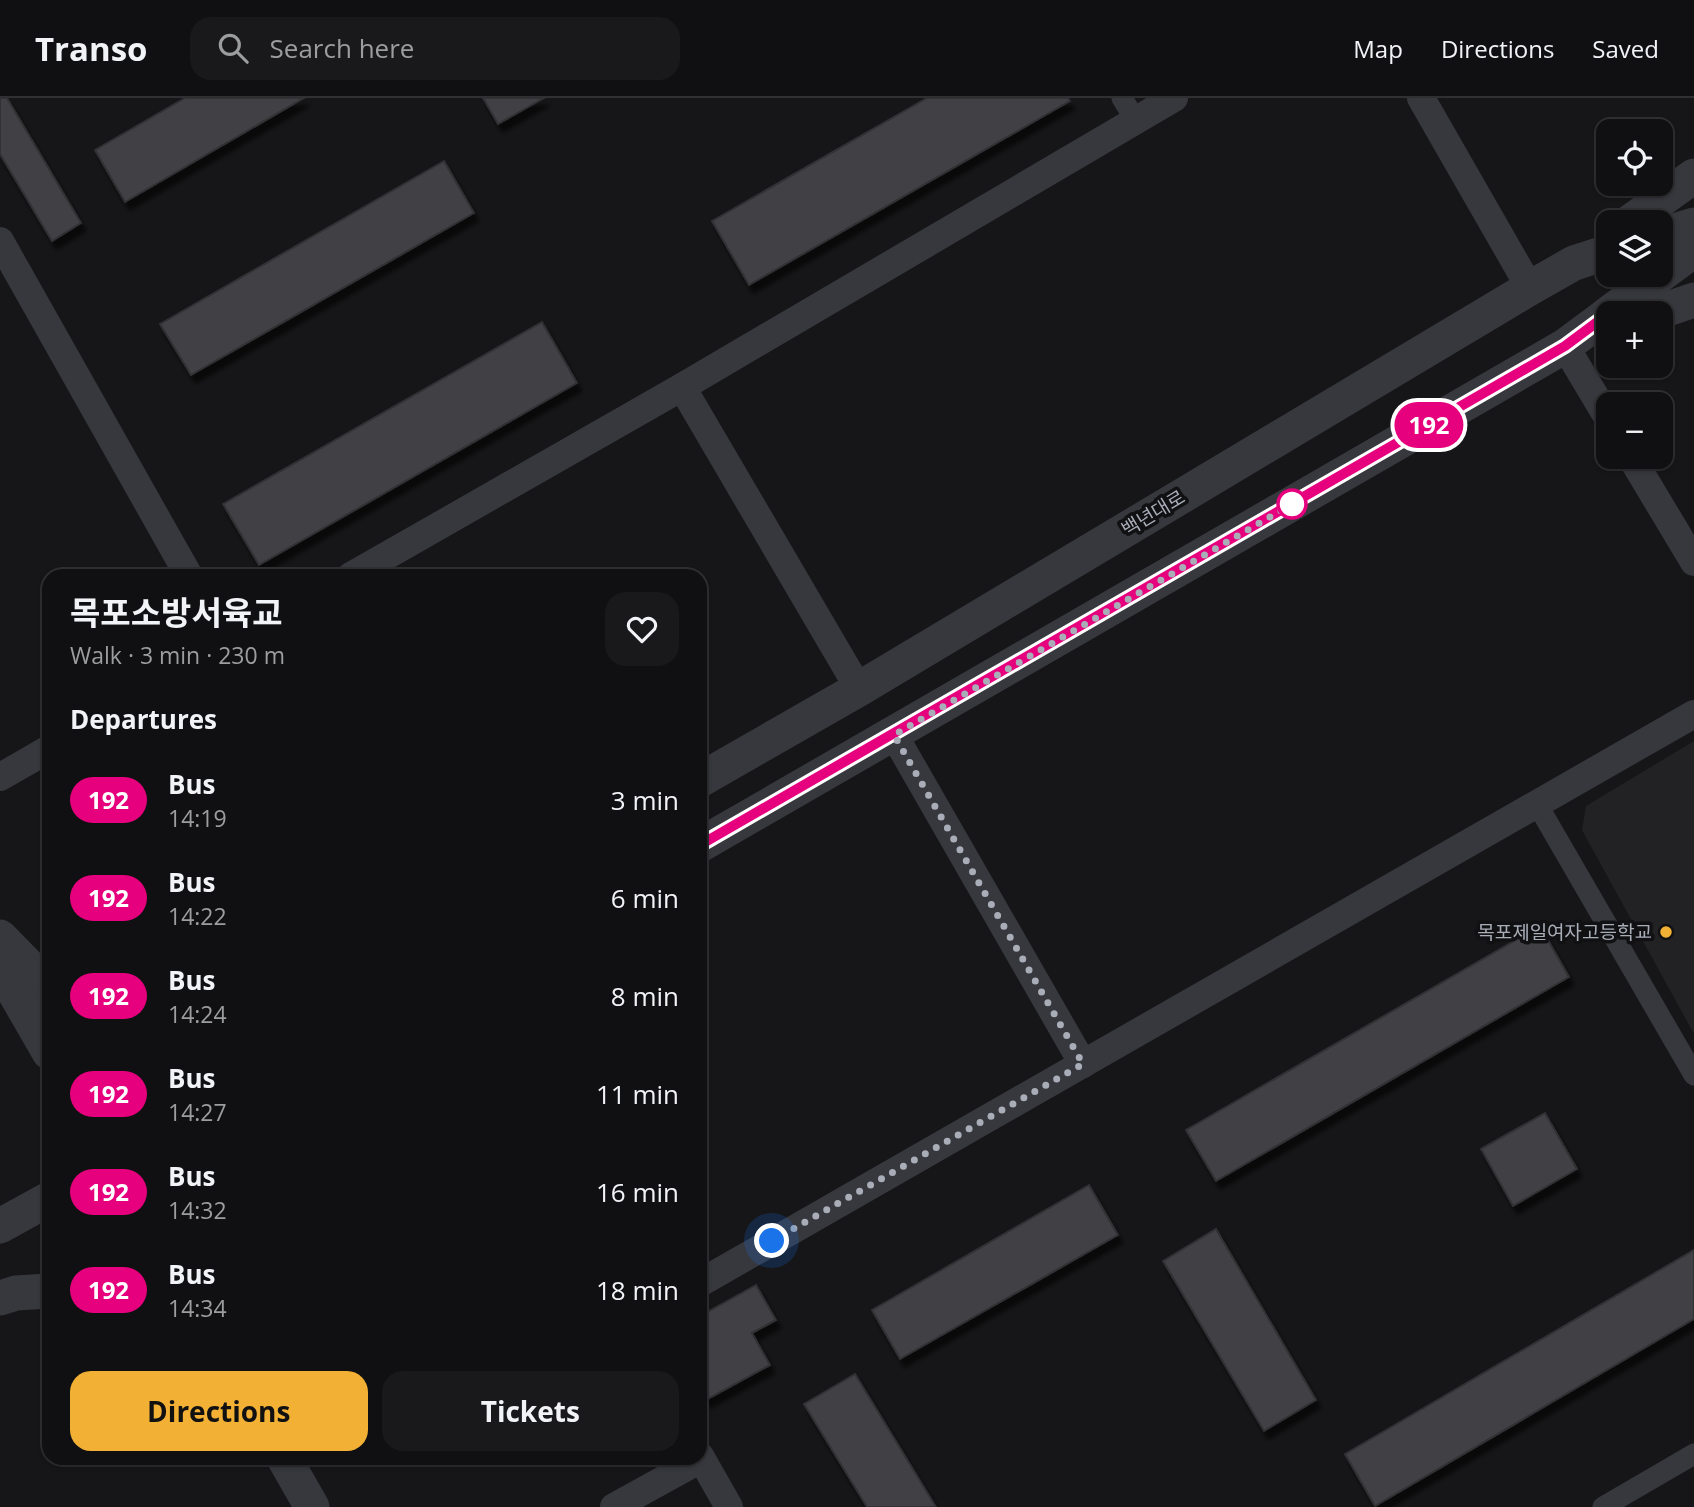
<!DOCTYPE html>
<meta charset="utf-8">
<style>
:root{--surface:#101012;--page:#19191b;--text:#f1f3f6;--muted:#9c9d9f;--line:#303032;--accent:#f2b134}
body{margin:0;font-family:"Open Sans","Noto Sans KR",sans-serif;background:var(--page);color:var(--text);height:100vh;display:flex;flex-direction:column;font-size:26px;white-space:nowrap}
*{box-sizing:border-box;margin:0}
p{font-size:23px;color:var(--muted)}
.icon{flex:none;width:38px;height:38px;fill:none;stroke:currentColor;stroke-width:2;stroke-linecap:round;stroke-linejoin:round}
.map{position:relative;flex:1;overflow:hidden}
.sheet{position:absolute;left:42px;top:471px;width:665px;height:896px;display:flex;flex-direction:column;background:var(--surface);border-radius:21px;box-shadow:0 2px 5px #0004,0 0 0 2px var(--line)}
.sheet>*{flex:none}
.badge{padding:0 14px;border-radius:23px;font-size:24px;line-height:46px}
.tools{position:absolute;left:1596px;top:21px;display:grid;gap:14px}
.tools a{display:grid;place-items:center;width:77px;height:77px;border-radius:14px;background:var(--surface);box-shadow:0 2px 5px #0004,0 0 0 2px var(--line);font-size:35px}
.you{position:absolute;width:35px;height:35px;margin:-18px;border:5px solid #fff;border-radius:50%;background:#1a73e8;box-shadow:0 0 0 10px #1a73e833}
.map>.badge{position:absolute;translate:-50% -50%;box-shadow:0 0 0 4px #fff}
h2{padding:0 28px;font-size:26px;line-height:63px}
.round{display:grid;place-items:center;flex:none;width:74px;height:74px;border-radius:21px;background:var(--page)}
.head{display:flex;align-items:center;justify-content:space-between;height:119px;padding:0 28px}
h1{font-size:33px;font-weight:700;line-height:52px}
.cta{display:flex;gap:14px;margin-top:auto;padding:14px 28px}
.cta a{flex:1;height:80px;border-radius:21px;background:var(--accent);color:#111;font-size:28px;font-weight:700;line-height:80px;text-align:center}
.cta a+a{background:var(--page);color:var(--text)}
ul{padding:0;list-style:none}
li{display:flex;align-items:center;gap:21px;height:98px;padding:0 28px}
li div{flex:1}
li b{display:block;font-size:26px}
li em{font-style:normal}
li .badge{min-width:77px;font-weight:700;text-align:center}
header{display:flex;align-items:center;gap:42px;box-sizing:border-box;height:98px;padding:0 35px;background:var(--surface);border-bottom:2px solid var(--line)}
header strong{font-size:33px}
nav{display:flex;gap:38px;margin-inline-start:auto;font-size:24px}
.search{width:490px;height:63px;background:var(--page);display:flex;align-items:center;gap:18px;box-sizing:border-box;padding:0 24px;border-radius:21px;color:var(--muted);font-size:26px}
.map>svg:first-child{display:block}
.built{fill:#222225}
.building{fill:#404145;stroke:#303034;stroke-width:2;filter:url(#shadow)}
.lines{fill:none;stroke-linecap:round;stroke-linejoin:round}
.pedestrian{stroke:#37383d;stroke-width:21}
.minor{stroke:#37383d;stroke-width:28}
.tertiary{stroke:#37383d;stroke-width:35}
.line-casing{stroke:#fff;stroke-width:16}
.line{stroke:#e6007e;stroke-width:10}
.walk{stroke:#a8adb8;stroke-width:7;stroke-dasharray:0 12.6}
.stop-dot{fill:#fff;stroke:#e6007e;stroke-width:3.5}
.poi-dot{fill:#f2b134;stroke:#111113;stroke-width:2.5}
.labels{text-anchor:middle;stroke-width:7;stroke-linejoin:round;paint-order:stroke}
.street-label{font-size:19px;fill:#a8adb8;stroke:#111113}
.poi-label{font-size:19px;fill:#a8adb8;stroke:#111113;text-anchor:end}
</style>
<header>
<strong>Transo</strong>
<div class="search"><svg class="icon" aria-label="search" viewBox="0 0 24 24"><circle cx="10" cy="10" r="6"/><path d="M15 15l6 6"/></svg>Search here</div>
<nav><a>Map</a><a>Directions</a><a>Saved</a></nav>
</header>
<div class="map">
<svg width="1694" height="1409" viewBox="0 0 1694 1409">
<defs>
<filter id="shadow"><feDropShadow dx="4.5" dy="8" stdDeviation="2" flood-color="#0009"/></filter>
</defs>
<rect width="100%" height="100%" fill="#161618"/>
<path class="built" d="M 1694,643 L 1694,936 L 1582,732 L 1586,708 Z"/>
<g class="building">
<path d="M 0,0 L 7,0 L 81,125 L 52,143 L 0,56 Z"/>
<path d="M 185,0 L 304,0 L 125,104 L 95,52 Z"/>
<path d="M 483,0 L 544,0 L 498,26 Z"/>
<path d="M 927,0 L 1068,0 L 1070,3 L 749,187 L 712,123 Z"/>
<path d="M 444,63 L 474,115 L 191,277 L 160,226 Z"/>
<path d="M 542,224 L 577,285 L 259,467 L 223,406 Z"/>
<path d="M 1540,828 L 1569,879 L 1216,1083 L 1186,1032 Z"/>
<path d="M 1545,1015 L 1577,1071 L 1513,1108 L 1481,1051 Z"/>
<path d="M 1089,1087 L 1118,1137 L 900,1261 L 872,1212 Z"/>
<path d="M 1216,1131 L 1316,1302 L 1264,1333 L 1163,1163 Z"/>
<path d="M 1694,1152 L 1694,1221 L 1375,1408 L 1345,1356 Z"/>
<path d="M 756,1187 L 776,1222 L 752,1235 L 770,1267 L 706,1302 L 700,1291 L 700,1218 Z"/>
<path d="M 855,1276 L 936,1409 L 867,1409 L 804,1306 Z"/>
</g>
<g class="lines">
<g class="pedestrian">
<path d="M 1122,0 L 1136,23"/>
<path d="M 1537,706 L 1694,977"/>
<path d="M 1603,1409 L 1694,1356"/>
</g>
<g class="minor">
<path d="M 1421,0 L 1530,190"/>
<path d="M 0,143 L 189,478"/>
<path d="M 1565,248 L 1608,320"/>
<path d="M 682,289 L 859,591"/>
<path d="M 1631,359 L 1694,464"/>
<path d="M 351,478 L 682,289 L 1174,0"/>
<path d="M 894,637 L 1083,966"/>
<path d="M 0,679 L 49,651"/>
<path d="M 700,1185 L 1694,616"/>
<path d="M 700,1358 L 729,1409"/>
<path d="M 614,1409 L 701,1361"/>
</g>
<g class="tertiary">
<path d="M 1630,124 L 1694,78"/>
<path d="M 1661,137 L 1694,127"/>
<path d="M 1609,215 L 1694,152"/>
<path d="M 1656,215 L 1694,202"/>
<path d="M 700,682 L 859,591 L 1530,190 L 1574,165 L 1608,154"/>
<path d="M 700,747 L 1565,248 L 1608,216"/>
<path d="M 0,839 L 49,889"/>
<path d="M 0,869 L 49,954"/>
<path d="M 0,1128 L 49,1101"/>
<path d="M 0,1200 L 16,1195 L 49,1193"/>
<path d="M 284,1360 L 312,1409"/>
</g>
</g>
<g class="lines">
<defs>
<path id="line" d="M 700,747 L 1565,248 L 1608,216"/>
</defs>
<use href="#line" class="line-casing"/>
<use href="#line" class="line"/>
<path class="walk" d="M 772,1143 L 1083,966 L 894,637 L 1301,401 L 1292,406"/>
</g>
<circle class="stop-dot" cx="1292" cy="406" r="14"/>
<circle class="poi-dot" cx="1666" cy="834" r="7"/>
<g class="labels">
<g class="street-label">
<text transform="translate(1153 415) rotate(-31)" y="7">백년대로</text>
</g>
<g class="poi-label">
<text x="1652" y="841">목포제일여자고등학교</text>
</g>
</g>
</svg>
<div class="tools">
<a><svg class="icon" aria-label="locate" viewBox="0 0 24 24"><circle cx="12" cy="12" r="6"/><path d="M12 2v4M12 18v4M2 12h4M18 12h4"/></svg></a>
<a><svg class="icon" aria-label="layers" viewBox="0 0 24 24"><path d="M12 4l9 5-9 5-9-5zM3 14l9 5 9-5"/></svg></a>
<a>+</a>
<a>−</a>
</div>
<div class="you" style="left:772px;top:1143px"></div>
<b class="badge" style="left:1429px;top:327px;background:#e6007e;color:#fff">192</b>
<section class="sheet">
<div class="head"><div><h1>목포소방서육교</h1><p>Walk · 3 min · 230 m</p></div><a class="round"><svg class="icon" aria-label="heart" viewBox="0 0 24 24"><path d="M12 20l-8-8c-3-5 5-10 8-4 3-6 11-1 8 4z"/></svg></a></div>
<h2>Departures</h2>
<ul>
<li><span class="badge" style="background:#e6007e;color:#fff">192</span><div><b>Bus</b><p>14:19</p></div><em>3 min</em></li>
<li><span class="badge" style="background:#e6007e;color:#fff">192</span><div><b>Bus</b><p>14:22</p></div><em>6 min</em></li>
<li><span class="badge" style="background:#e6007e;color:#fff">192</span><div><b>Bus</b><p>14:24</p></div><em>8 min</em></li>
<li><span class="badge" style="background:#e6007e;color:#fff">192</span><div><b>Bus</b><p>14:27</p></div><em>11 min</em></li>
<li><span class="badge" style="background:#e6007e;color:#fff">192</span><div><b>Bus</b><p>14:32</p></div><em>16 min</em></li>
<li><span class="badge" style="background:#e6007e;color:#fff">192</span><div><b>Bus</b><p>14:34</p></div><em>18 min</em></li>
</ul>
<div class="cta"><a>Directions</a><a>Tickets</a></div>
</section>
</div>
